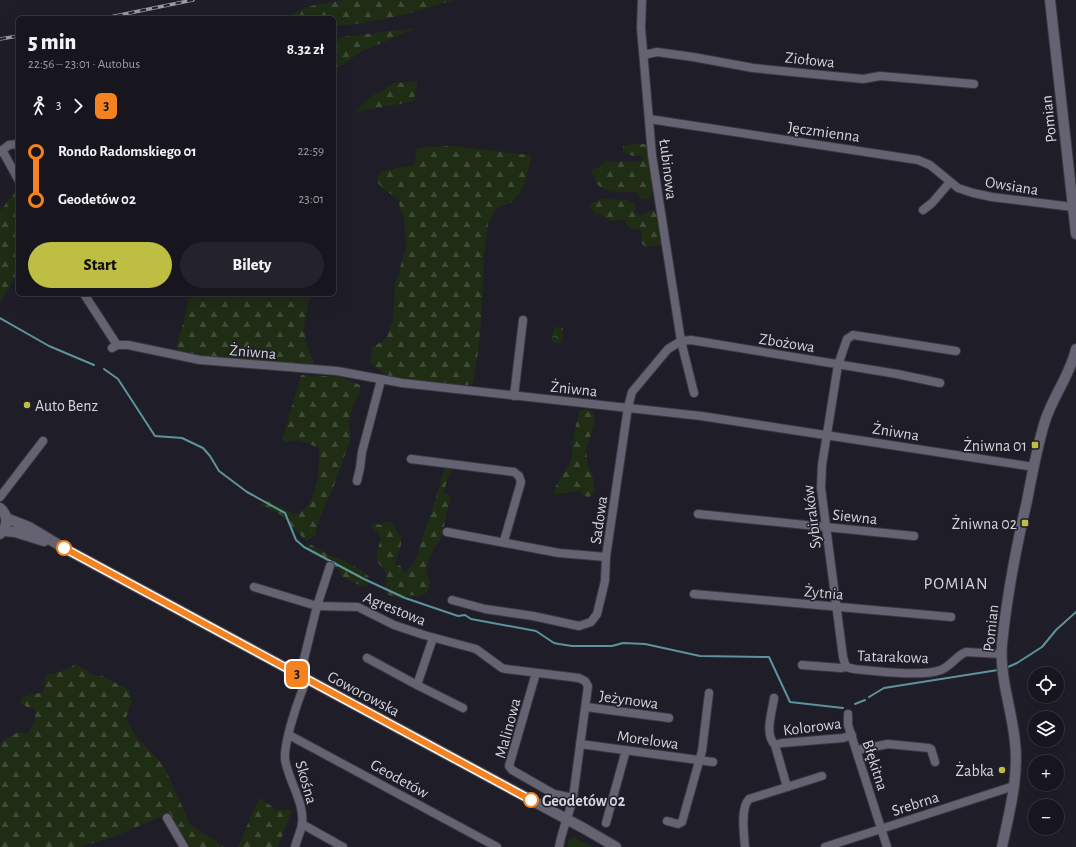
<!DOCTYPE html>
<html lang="pl">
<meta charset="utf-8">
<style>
:root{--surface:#17161e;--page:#24232b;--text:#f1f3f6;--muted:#9e9fa4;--line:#36353c;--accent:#bebf42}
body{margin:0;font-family:"Alegreya Sans",sans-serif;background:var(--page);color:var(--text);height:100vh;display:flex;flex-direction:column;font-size:15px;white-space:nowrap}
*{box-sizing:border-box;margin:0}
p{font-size:13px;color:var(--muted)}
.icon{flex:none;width:22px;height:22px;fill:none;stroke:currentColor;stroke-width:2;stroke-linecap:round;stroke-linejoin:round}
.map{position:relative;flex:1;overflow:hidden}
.drawer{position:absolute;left:16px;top:16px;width:320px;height:280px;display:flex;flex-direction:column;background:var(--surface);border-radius:6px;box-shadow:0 4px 16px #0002,0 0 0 1px var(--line)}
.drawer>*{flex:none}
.badge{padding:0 8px;border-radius:6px;font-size:14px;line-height:26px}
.buttons{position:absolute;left:1028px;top:667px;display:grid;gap:8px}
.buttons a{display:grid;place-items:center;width:36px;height:36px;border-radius:50%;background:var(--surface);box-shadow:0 4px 16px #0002,0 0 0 1px var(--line);font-size:20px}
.map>.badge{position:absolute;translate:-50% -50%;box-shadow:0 0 0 2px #fff}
.legs{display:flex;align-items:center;gap:6px;height:44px;padding:0 12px;font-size:13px}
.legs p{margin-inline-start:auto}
.overview{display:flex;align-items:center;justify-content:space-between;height:68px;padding:0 12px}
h1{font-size:22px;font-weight:800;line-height:30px}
.button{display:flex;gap:8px;margin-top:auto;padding:8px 12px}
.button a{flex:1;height:46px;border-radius:24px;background:var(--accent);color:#111;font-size:16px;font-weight:800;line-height:46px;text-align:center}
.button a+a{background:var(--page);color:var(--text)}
ul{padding:0 12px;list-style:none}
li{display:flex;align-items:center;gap:14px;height:48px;font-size:15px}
li i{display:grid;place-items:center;width:6px;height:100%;margin:0 5px;background:currentColor}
li i::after{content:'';width:10px;height:10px;margin:-5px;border:3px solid;border-radius:50%;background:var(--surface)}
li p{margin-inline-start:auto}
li:first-child i{background:linear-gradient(#0000 50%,currentColor 0)}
li:last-child i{background:linear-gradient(currentColor 50%,#0000 0)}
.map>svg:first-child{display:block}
.grass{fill:#1e2d14}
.forest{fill:url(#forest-firs)}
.park{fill:url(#park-crowns)}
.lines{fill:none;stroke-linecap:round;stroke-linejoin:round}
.stream{stroke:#5d939c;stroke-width:2}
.minor-casing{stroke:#3a3841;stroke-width:10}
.tertiary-casing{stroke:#3a3841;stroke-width:12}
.secondary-casing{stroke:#3a3841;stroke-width:12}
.minor{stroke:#656371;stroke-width:8}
.tertiary{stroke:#656371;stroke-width:10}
.secondary{stroke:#656371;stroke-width:10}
.rail-casing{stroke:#9b99a2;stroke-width:3.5}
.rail{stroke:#1f1d28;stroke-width:2;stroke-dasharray:6;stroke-linecap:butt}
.line-1-casing{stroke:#fff;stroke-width:9}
.line-1{stroke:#f58220;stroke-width:6}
.poi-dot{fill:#bebf42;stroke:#1f1d28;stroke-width:1.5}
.stop-1-dot{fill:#fff;stroke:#f58220;stroke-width:2}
.labels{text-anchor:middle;stroke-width:3;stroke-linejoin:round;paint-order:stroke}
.street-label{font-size:16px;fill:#d5d4dc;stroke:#1f1d28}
.poi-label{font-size:16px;fill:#d5d4dc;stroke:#1f1d28;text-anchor:end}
.stop-label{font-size:16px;font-weight:bold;fill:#d5d4dc;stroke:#1f1d28;text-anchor:start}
.neighbourhood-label{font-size:17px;letter-spacing:1px;fill:#d5d4dc;stroke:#1f1d28}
</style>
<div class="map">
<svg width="1076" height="847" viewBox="0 0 1076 847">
<defs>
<pattern id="forest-firs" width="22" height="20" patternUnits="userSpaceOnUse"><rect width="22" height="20" fill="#1e2d14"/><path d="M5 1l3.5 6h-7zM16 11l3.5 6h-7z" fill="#3e4b36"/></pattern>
<pattern id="park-crowns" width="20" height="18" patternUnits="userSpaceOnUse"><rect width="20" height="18" fill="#1e2d14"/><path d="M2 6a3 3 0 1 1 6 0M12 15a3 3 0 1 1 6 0" fill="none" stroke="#3e4b36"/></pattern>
</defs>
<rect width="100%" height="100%" fill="#1f1d28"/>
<path class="grass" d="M 574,837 L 593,847 L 567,847 L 568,840 Z"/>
<g class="forest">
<path d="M 344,0 L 455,0 C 439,4 423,10 407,14 C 383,20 359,24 334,26 L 334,18 L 264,18 L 289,18 C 301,4 326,4 344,0 Z"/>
<path d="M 415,28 L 361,52 L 334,70 L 334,38 Z"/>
<path d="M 418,81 L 414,100 L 410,102 L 355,112 L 369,98 L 394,83 Z"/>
<path d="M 631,144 L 647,144 L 648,146 L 653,191 L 650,199 C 645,200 643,200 639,197 L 638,194 L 635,192 C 622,192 608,194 598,185 C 595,182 595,177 592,174 L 592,169 L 601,167 L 605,161 L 616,162 L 623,161 L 641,162 L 644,158 L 641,156 C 634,156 629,156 623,151 L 623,146 Z"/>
<path d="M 453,146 C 479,148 504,153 530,155 L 531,159 L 525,183 L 521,191 L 512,202 L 497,208 L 488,223 L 484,253 L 482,310 L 478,353 L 473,383 L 465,386 L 402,379 L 388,376 L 370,363 L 372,347 L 386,339 L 393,320 L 395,285 L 406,247 L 404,219 L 397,198 L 383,189 L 376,180 L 381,171 L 414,165 L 417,149 L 429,147 Z"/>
<path d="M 18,186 L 18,273 L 0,302 L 0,212 Z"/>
<path d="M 601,199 L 628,200 L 636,204 L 634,213 L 640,215 L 653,210 C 661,219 660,232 661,243 L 660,245 L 646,247 L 641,243 L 642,234 L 639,229 L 632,230 L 626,225 L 625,220 L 613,221 L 595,213 L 590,206 L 592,203 Z"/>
<path d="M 191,294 L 310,294 L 304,327 L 306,342 L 313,361 L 311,368 L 200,357 L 181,353 L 176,347 L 183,324 L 189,298 Z"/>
<path d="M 301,375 L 341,377 L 360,385 L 360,391 L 352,410 L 349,421 L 351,438 L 333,488 L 318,522 L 315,536 L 306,541 L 281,515 L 260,505 L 266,499 L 292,513 L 298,514 C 301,511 306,509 308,505 C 319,489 319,467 319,448 L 299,440 L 286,442 L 282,440 Z"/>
<path d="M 588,409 L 593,412 L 595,421 L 586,451 L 588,465 L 593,478 L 595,491 L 589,497 L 584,496 L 579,491 L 567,492 L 555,496 C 553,482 568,472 571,459 C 573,456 571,451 572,447 C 573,435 577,422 580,410 Z"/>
<path d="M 445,467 L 450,469 L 452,471 L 449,476 L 443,493 L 451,496 L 441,538 L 430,556 L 426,571 L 430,582 L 427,592 L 419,597 C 412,594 408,595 402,599 L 386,594 C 383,586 388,580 386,573 C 385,570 383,568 380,565 C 373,557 378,549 381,539 L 378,532 L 374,530 L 371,524 L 375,523 L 381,525 L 385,522 L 390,521 L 401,537 L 401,545 L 395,562 L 396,564 L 401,566 L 402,572 L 405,573 L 413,564 L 418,554 L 422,538 L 431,513 Z"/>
<path d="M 310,544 C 316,547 321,551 327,554 C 342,560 357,565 369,577 L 368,585 L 365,587 C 356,583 340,580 339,569 L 307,550 L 306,546 Z"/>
<path d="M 75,664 L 85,669 L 94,676 L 102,676 L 130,690 L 131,702 L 126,719 L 138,739 L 157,758 L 165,768 L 190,824 L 224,847 L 187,847 L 170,813 L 115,836 L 81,847 L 0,847 L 0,748 L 2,741 L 18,732 L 26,734 C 34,728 35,718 35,709 L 27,707 L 20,703 L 22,697 L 43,692 L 46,675 C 57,673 66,671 75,664 Z"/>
<path d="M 259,798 L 277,810 L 292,810 L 278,847 L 238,847 Z"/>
</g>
<path class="park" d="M 554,327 L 563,328 L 562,343 L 552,342 Z"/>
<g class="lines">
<g class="stream">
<path d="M 0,318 L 49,346 L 94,365"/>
<path d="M 104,369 L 118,379 L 155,436 L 182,438 L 203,448 L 210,456 L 219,471 L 247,492 L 285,513 L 296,540 L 304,547 L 364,579 L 405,598 L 458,616 L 465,615 L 471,619 L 536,631 L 554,643 L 559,644 L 572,646 L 612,646 L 623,643 L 645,644 L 700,656 L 769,657 L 790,702 L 843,708"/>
<path d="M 1008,667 L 1017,663 L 1042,647 L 1056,630 L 1076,612"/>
<path d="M 869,697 L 884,688 L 998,670"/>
<path d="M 855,704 L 865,700"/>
</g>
<defs>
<g id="minor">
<path d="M 644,55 L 657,52 L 693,57 L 753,68 L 863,79 L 880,76 L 974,84"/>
<path d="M 649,119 L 918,160 L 930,165 L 958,188 L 973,193 L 992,197 L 1073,207"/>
<path d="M 2,150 L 18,179"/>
<path d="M 0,152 L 9,145 L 18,144"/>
<path d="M 923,210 L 932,203 L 950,182"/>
<path d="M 84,294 L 117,345"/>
<path d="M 112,348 L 117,345 L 128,345 L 200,360 L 337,371 L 402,383 L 701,416 L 1034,467"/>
<path d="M 694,393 L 681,341 L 691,340 L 897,374 L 940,383"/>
<path d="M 514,396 L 523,320"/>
<path d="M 411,459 L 514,472 L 519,476 L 521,482 L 504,541"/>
<path d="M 357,481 L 360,468 L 362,452 L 381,380"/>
<path d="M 0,497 L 43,441"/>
<path d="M 698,514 L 914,536"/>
<path d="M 447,532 L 559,553 L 606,557"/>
<path d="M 254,587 L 317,606 L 358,607 L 394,625 L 424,635 L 476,649 L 502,668 L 506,669 L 579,678 L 585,681 L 588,686 L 573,798 C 569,815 562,830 559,847"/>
<path d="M 694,594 L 951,617"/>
<path d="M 452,600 L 485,609 L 533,616 L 579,626 L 591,622 L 597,614 L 605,581 L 606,557 L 628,407 L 632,392 L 668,349 L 681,341 L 652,155 L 641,28 L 642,0"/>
<path d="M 433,638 L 417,685 L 463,708"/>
<path d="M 367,658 L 417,685"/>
<path d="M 802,665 L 841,668 L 846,667 L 854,669 C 876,671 923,677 941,670 C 951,666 956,656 966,652 L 1001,654"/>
<path d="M 846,667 L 843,657 L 821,488 L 822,465 L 838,365 L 847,339 L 853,335 L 956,351"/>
<path d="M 536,673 L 509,766 L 512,770 L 554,794 L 573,798"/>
<path d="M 298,674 L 303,663 L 317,606 L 330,566"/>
<path d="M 774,698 C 772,713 764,734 775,745 L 787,787"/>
<path d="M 586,707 L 669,718"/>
<path d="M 848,714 L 848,725 L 887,847"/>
<path d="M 289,735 L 497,847"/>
<path d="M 580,744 L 713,762"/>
<path d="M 775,745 L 782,743 L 843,738 L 852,735"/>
<path d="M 857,750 L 888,744 L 929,748 L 931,749 L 935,762"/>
<path d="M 167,818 L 184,847"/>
<path d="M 667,821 L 678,824 L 682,822 L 702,751 L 709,693"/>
<path d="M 606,823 L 626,750"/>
<path d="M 302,824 L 343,847"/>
<path d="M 295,847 C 297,839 301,831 302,824 C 304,810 297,795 292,782 C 289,774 286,767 285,759 C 284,740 299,697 307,679"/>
<path d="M 745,847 C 744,835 740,808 749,799 L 822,776"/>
<path d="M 825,847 L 1014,786"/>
</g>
<g id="tertiary">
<path d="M 1050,0 L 1076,234"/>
<path d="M 6,518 L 29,527 L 64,548 L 585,829 L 616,847"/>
<path d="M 3,531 L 15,532 L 44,541"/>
<path d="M 1002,847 C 1009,813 1019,778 1015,742 C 1012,710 999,676 1002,644 C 1007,595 1016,548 1027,501 C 1032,474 1037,447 1045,421 C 1053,396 1070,375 1076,349"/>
</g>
<path id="secondary" d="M 0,508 C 9,516 8,526 0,534"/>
</defs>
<use href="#minor" class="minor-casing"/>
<use href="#tertiary" class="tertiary-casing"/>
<use href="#secondary" class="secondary-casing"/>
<use href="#minor" class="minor"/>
<use href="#tertiary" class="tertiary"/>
<use href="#secondary" class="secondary"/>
<defs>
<g id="rail">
<path d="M 105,18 L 193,0"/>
<path d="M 0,39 L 18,36"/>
</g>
</defs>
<use href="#rail" class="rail-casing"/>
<use href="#rail" class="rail"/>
</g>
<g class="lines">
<defs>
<path id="line-1" d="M 64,548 L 531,800"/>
</defs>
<use href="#line-1" class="line-1-casing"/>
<use href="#line-1" class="line-1"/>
</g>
<g class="poi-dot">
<circle cx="27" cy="405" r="4"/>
<rect x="1031" y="441" width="8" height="8" rx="2"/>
<rect x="1021" y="519" width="8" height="8" rx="2"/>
<circle cx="1002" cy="770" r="4"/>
</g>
<g class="stop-1-dot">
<circle cx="64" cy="548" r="7"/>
<circle cx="531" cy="800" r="7"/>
</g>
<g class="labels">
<g class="street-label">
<text transform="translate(810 59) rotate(6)" y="6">Ziołowa</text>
<text transform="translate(1048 119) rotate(-96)" y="6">Pomian</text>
<text transform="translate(824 131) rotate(8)" y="6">Jęczmienna</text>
<text transform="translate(669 169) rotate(83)" y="6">Łubinowa</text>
<text transform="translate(1012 185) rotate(9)" y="6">Owsiana</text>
<text transform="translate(787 342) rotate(9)" y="6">Zbożowa</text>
<text transform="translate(253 351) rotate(5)" y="6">Żniwna</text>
<text transform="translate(574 388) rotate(6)" y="6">Żniwna</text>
<text transform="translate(896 431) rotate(9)" y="6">Żniwna</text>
<text transform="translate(855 516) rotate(6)" y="6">Siewna</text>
<text transform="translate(811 517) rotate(-97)" y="6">Sybiraków</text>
<text transform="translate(598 520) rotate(-82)" y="6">Sadowa</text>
<text transform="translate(824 592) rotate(5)" y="6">Żytnia</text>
<text transform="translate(395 608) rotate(22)" y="6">Agrestowa</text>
<text transform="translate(990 628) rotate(-84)" y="6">Pomian</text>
<text transform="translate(893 656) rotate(2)" y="6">Tatarakowa</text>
<text transform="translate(364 693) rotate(28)" y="6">Goworowska</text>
<text transform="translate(629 699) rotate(8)" y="6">Jeżynowa</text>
<text transform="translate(812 726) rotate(-7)" y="6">Kolorowa</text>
<text transform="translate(507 728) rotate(-75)" y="6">Malinowa</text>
<text transform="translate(648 739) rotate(8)" y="6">Morelowa</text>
<text transform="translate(876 765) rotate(72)" y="6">Błękitna</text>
<text transform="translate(400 778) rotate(29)" y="6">Geodetów</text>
<text transform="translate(307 782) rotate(74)" y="6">Skośna</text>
<text transform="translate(915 803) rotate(-18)" y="6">Srebrna</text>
</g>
<g class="poi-label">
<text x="35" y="411" text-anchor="start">Auto Benz</text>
<text x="1027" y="451">Żniwna 01</text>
<text x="1017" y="529">Żniwna 02</text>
<text x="994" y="776">Żabka</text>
</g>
<g class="stop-label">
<text x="542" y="806">Geodetów 02</text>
</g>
<g class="neighbourhood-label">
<text x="956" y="589">POMIAN</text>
</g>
</g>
</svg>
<div class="buttons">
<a><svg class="icon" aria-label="locate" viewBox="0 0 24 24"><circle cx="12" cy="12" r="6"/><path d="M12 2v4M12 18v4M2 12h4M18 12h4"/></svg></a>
<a><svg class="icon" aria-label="layers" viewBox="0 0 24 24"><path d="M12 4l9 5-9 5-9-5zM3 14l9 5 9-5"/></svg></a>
<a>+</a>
<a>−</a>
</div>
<b class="badge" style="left:297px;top:674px;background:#f58220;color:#111">3</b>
<section class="drawer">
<div class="overview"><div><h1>5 min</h1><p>22:56 – 23:01 · Autobus</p></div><b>8.32 zł</b></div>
<div class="legs"><svg class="icon" aria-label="walk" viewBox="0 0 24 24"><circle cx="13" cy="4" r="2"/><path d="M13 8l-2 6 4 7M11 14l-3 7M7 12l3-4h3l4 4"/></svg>3<svg class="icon" aria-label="forward" viewBox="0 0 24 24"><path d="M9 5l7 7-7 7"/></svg><b class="badge" style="background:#f58220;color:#111">3</b></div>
<ul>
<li><i style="color:#f58220"></i><b>Rondo Radomskiego 01</b><p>22:59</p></li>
<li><i style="color:#f58220"></i><b>Geodetów 02</b><p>23:01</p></li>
</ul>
<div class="button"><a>Start</a><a>Bilety</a></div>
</section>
</div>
